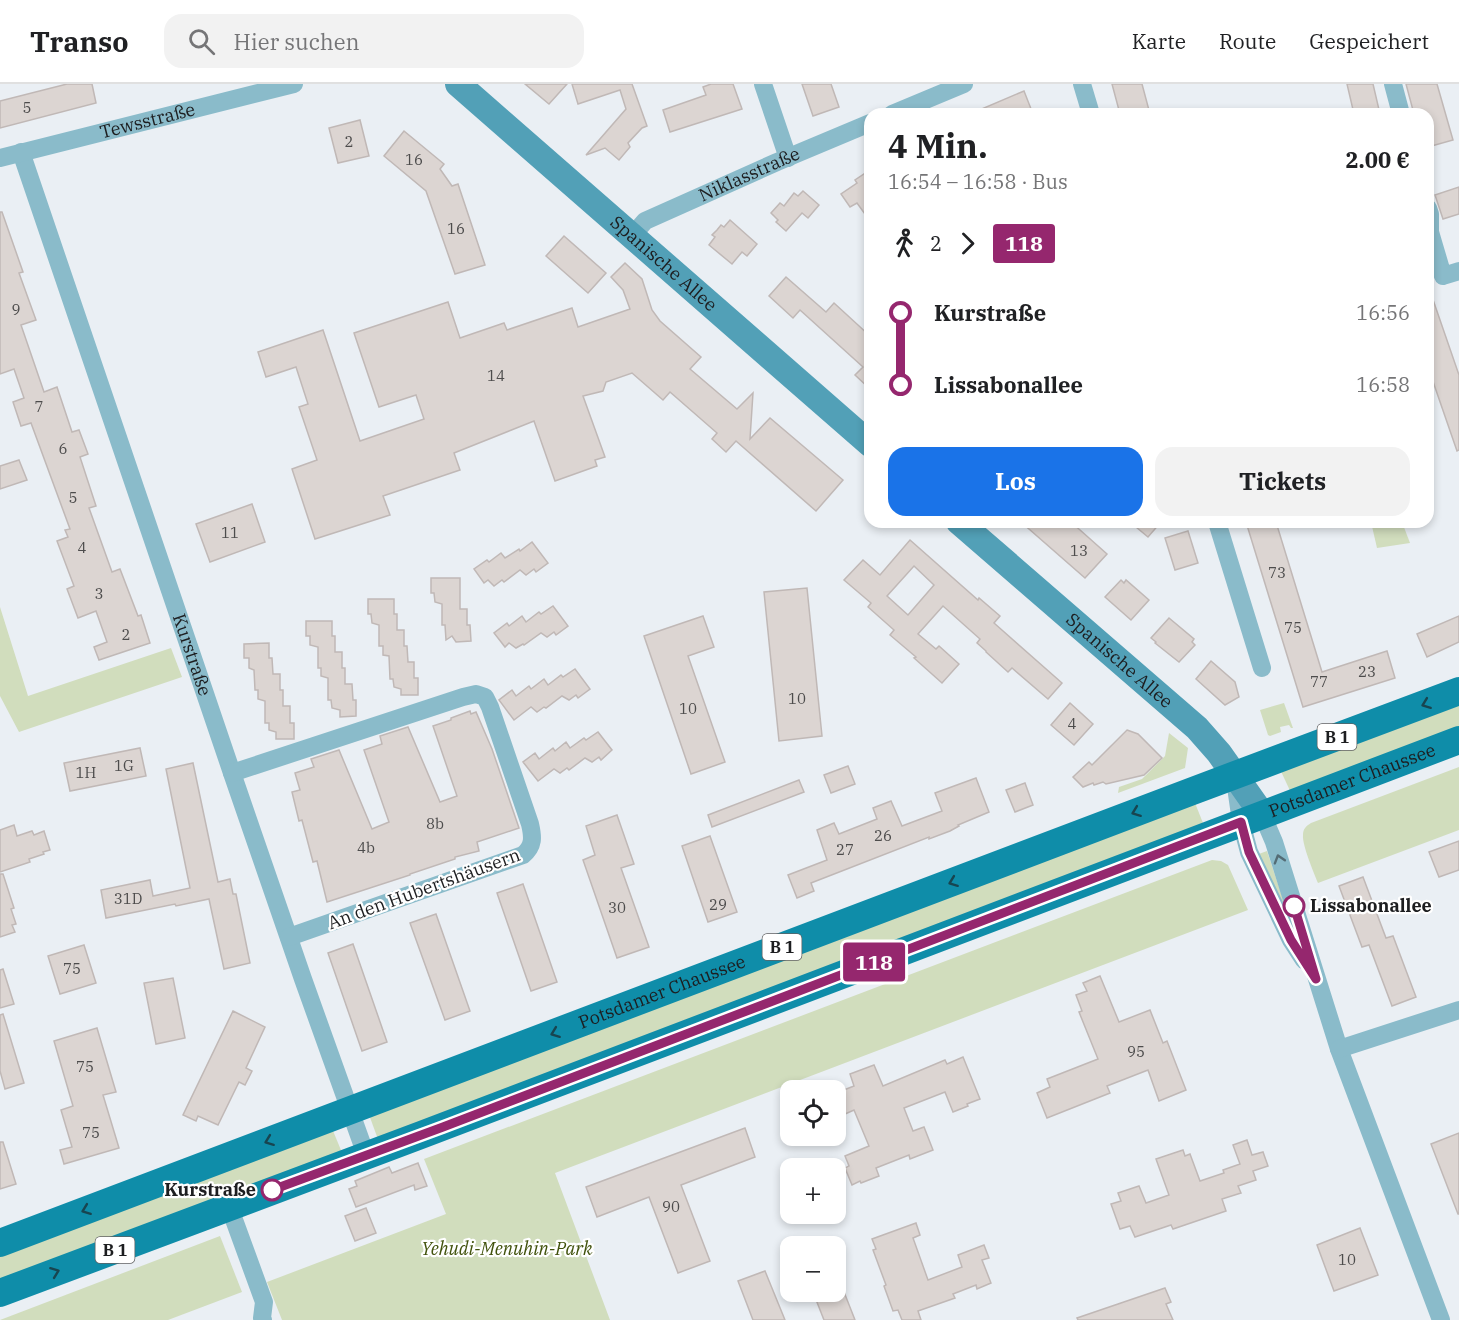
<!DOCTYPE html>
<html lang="de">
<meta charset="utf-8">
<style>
:root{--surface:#fff;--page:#f2f2f2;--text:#202124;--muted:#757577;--line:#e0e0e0;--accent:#1a73e8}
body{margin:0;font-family:"IBM Plex Serif",serif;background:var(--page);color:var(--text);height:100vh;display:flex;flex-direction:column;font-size:22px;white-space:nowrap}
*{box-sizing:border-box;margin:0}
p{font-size:20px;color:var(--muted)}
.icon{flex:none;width:33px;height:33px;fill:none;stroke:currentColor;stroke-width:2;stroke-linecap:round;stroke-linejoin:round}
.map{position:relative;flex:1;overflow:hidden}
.drawer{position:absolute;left:864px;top:24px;width:570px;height:420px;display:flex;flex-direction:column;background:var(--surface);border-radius:18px;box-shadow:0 3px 9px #0003}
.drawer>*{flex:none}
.badge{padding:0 12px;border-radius:4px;font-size:21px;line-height:39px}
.fabs{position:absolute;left:780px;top:996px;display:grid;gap:12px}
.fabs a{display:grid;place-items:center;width:66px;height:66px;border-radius:12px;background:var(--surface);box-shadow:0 3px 9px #0003;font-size:30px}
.map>.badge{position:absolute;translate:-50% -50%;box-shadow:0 0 0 3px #fff}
.legs{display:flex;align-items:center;gap:9px;height:66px;padding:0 24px;font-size:20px}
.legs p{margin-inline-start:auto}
.summary{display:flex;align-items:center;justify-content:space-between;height:102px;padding:0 24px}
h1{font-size:33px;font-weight:800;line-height:45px}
.button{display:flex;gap:12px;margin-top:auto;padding:12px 24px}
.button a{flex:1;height:69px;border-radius:18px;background:var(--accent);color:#fff;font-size:24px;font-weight:800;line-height:69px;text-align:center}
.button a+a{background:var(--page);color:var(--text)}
ul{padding:0 24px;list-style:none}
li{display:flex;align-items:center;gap:21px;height:72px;font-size:22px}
li i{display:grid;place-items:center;width:9px;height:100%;margin:0 8px;background:currentColor}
li i::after{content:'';width:15px;height:15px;margin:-8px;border:4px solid;border-radius:50%;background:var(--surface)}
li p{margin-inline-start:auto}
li:first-child i{background:linear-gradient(#0000 50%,currentColor 0)}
li:last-child i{background:linear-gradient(currentColor 50%,#0000 0)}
header{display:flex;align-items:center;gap:36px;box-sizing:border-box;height:84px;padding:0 30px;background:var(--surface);border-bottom:2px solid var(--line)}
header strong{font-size:28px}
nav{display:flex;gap:33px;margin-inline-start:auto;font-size:21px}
.search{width:420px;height:54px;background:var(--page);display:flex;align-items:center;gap:15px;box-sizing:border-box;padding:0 21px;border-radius:18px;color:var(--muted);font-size:22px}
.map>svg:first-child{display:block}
.green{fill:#d1ddbd}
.building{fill:#dcd5d2;stroke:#c0b8b6;stroke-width:1.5;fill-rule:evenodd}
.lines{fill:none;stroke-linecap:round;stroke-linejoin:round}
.street{stroke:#8abbca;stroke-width:18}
.secondary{stroke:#52a0b7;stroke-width:26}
.primary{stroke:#0f8da9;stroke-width:28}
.oneway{stroke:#184550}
.oneway2{stroke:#546c75}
.line-1-casing{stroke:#fff;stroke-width:14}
.line-1{stroke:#95276e;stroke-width:9}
.stop-1-dot{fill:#fff;stroke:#95276e;stroke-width:3}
.labels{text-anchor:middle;stroke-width:4.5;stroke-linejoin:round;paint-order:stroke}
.number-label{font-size:15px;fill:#4d4c4c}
.shield{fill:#fff;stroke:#616263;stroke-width:1.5}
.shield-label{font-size:16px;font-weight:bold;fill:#1d1e20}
.street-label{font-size:18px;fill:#1d1e20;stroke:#fff}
.stop-label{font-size:18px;font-weight:bold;fill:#1d1e20;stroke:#fff;text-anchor:start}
.park-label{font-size:18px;font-style:italic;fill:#41520c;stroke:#fff}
</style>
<header>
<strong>Transo</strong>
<div class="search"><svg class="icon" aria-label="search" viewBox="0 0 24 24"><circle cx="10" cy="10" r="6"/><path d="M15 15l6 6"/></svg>Hier suchen</div>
<nav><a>Karte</a><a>Route</a><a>Gespeichert</a></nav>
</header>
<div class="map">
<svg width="1459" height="1236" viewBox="0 0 1459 1236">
<rect width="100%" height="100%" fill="#eaeff4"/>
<g class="green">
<path d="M 1371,438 L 1402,438 L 1410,459 L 1377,464 Z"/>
<path d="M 0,523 L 28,612 L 171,564 L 182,593 L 19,648 L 0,612 Z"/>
<path d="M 1459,615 L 1459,648 L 1292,711 L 1279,683 Z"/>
<path d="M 1284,619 L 1293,644 L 1291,644 L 1289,641 L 1280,643 L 1281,648 L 1270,652 L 1268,651 L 1260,626 Z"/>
<path d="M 1169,649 L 1188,664 L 1185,684 L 1118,709 L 1119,703 L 1142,695 L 1165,672 Z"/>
<path d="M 1459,683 L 1459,746 L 1318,799 C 1314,789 1302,761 1303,751 C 1303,745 1306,742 1311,739 Z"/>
<path d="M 1193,714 L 1205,744 L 379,1058 L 368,1028 Z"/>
<path d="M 1267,767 L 1292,842 L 1256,771 Z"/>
<path d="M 1212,776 L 1221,777 L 1228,781 L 1248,826 L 555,1089 L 610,1236 L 282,1236 L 267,1198 L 446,1130 L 424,1075 Z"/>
<path d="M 331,1042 L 343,1071 L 0,1201 L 0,1167 Z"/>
<path d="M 220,1152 L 242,1208 L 168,1236 L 0,1236 Z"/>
</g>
<g class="building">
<path d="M 67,0 L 92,0 L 96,19 L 0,44 L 0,17 Z"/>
<path d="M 525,0 L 567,0 L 549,20 Z"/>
<path d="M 572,0 L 632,0 L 647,42 L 642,44 L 628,59 L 630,63 L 619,76 L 605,64 L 586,71 L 626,25 L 620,6 L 578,20 Z"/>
<path d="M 711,0 L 733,0 L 742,25 L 670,48 L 663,26 L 706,11 L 703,3 Z"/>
<path d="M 802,0 L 831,0 L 839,23 L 813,32 Z"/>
<path d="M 1112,0 L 1142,0 L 1150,30 L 1120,30 Z"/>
<path d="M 1347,0 L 1373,0 L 1380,30 L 1354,30 Z"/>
<path d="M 1406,0 L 1437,0 L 1453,56 L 1428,63 L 1428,30 L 1414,30 Z"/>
<path d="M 1024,7 L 1033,30 L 970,30 Z"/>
<path d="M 360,36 L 369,72 L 338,79 L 329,44 Z"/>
<path d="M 404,47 L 444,80 L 440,85 L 452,102 L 458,100 L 485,181 L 455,190 L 426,107 L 384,72 Z"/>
<path d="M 870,86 L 870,137 L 857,119 L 850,123 L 841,110 L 857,99 L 855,96 Z"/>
<path d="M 1459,103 L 1459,130 L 1443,135 L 1435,111 Z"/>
<path d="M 803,107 L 819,121 L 808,134 L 802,129 L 786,147 L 776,138 L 778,136 L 771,129 L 780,119 L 784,122 L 794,109 L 798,112 Z"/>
<path d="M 0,128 L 2,128 L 23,188 L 19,189 L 36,236 L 21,241 L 44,308 L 57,303 L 72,348 L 79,346 L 88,370 L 80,373 L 96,422 L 89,424 L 112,488 L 120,485 L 138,532 L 141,531 L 150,559 L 99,576 L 94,563 L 107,558 L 96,527 L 78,534 L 67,505 L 74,502 L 57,457 L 68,453 L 65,446 L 70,445 L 31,339 L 21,342 L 13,318 L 24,314 L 14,285 L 0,290 Z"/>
<path d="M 730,136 L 757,160 L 747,172 L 742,168 L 732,180 L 709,161 L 715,153 L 712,151 L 717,146 L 721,141 L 724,143 Z"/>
<path d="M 564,152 L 606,189 L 588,209 L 546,172 Z"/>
<path d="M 625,179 L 642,195 L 652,226 L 660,237 L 701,273 L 690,285 L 737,325 L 753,309 L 750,355 L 770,334 L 843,396 L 816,427 L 736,357 L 726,368 L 712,355 L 717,349 L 670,308 L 663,316 L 632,289 L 606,298 L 603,307 L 583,312 L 605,373 L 595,376 L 597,382 L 555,397 L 534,337 L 454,369 L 460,386 L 383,412 L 390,431 L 315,455 L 292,385 L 317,376 L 299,323 L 308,320 L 296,283 L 266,293 L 258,268 L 323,246 L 360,357 L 424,335 L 416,311 L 379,323 L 354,249 L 448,218 L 460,254 L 504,239 L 507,246 L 572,224 L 578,243 L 630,225 L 623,206 L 611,193 Z"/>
<path d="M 786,193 L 826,228 L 834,219 L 870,252 L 870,305 L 855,291 L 863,283 L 800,226 L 793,234 L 769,212 Z"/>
<path d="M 1430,207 L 1459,291 L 1459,366 L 1457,367 L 1428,283 L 1428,208 Z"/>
<path d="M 19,376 L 27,396 L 0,405 L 0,382 Z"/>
<path d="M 252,420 L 265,458 L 210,478 L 196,440 Z"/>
<path d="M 1021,438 L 1071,438 L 1107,470 L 1085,494 Z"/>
<path d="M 1130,438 L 1161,438 L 1148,453 Z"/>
<path d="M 1246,438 L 1276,438 L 1322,588 L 1387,567 L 1395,594 L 1303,623 Z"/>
<path d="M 1188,447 L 1198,479 L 1175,486 L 1165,454 Z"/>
<path d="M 910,456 L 978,516 L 979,514 L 1000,532 L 994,539 L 1062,599 L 1048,615 L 1012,584 L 1008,588 L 986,568 L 986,567 L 977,559 L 980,555 L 943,522 L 918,550 L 936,565 L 939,562 L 959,580 L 942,599 L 914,574 L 916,573 L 890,551 L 894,546 L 868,523 L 871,519 L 844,496 L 863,476 L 880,491 ZM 914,482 L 934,501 L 908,531 L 887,512 Z"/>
<path d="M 532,458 L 548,479 L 536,488 L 534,485 L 526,491 L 520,486 L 504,498 L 502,496 L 494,502 L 488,496 L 484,499 L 474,485 L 487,476 L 489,478 L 501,469 L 505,474 L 519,465 L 520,467 Z"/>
<path d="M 431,494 L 460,494 L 460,525 L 467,525 L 467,541 L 470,541 L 471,557 L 456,558 L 452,552 L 446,556 L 445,541 L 442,541 L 442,520 L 435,518 L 434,509 L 431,509 Z"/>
<path d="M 1121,496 L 1124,499 L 1126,496 L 1149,516 L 1131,536 L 1105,513 Z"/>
<path d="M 807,504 L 822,652 L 779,657 L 764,508 Z"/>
<path d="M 368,515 L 394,515 L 394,530 L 397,530 L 397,546 L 404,546 L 404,562 L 407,562 L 408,578 L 414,578 L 414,594 L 418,594 L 418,611 L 401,611 L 401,605 L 394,603 L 393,595 L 390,595 L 389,572 L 383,571 L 383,562 L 379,562 L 379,541 L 372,539 L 371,530 L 368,530 Z"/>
<path d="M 553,522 L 568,542 L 556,551 L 554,548 L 547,553 L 541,549 L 524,561 L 523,560 L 516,564 L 509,559 L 505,563 L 494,549 L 507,539 L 509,542 L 522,532 L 526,538 L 539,528 L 541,530 Z"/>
<path d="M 703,532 L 714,563 L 688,572 L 725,678 L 691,690 L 644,552 Z"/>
<path d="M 1459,532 L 1459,558 L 1427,573 L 1417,550 Z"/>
<path d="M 1169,534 L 1194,555 L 1192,558 L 1195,561 L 1179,578 L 1155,559 L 1156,558 L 1151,554 Z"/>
<path d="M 306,537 L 332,537 L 332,552 L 335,552 L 335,568 L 342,568 L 342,584 L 345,584 L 345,600 L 352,600 L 353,616 L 356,616 L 356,632 L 340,633 L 340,626 L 332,624 L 331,616 L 328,616 L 328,594 L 321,592 L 321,584 L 318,584 L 318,563 L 310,561 L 310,552 L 306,552 Z"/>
<path d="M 269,559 L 269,574 L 272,574 L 273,590 L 280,590 L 280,606 L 283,606 L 283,622 L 290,622 L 290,639 L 294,639 L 294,655 L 276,655 L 276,648 L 269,646 L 269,639 L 265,639 L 265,617 L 258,615 L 258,606 L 255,606 L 254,586 L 249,584 L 249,574 L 244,574 L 244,560 Z"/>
<path d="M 1211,577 L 1235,598 L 1239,613 L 1225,621 L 1196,595 Z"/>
<path d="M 575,585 L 590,605 L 578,614 L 576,611 L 569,616 L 562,612 L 546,624 L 544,623 L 537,628 L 531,623 L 514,636 L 499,616 L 512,606 L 516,612 L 529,602 L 531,605 L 544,595 L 548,601 L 561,591 L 563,593 Z"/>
<path d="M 1070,619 L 1093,640 L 1074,661 L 1051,641 Z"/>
<path d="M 470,627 L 471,630 L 476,628 L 492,665 L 519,744 L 477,758 L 479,767 L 455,773 L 455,775 L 410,790 L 410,791 L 327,818 L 317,777 L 313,778 L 302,736 L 299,737 L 292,708 L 300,706 L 295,689 L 314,683 L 311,675 L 339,666 L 372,745 L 389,738 L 364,666 L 382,660 L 380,652 L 408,643 L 440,718 L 457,712 L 433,642 L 451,636 L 451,634 Z"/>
<path d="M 1127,646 L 1138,650 L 1162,674 L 1144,691 L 1106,700 L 1103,698 L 1094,701 L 1093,699 L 1083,703 L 1073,693 L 1089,678 L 1092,681 Z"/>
<path d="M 598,648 L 612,666 L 601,676 L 599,673 L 592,678 L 585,674 L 569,686 L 567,684 L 560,689 L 554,685 L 538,697 L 523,678 L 535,669 L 539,675 L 553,664 L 555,667 L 566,658 L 570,664 L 584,654 L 586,656 Z"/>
<path d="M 140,664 L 146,692 L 70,707 L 64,679 Z"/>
<path d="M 193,679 L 218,798 L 230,795 L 233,810 L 236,810 L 250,879 L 224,885 L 209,815 L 176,822 L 175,820 L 106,834 L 101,806 L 150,796 L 153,812 L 190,804 L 166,685 Z"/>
<path d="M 848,682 L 855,700 L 831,709 L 824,691 Z"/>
<path d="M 976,694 L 989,728 L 958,741 L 959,742 L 950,747 L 929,755 L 929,753 L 811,799 L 814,807 L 797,814 L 788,791 L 827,776 L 817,746 L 834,739 L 839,750 L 877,735 L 873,724 L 891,717 L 902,742 L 942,727 L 935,709 Z"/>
<path d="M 799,696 L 804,708 L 712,743 L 708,731 Z"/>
<path d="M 1025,699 L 1033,721 L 1015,728 L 1006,706 Z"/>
<path d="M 617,731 L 634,780 L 621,784 L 649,863 L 617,874 L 583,776 L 595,771 L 586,742 Z"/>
<path d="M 14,741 L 17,752 L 32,747 L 34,751 L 44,747 L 50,766 L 43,768 L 44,770 L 29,775 L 30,778 L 0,788 L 0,746 Z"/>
<path d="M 710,752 L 737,828 L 708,838 L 682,762 Z"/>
<path d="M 1459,757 L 1459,786 L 1439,793 L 1429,768 Z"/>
<path d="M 0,790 L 3,790 L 14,824 L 11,825 L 16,840 L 12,841 L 15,848 L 0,853 Z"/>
<path d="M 1363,793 L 1386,854 L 1393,852 L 1416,913 L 1392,922 L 1369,861 L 1362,863 L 1339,802 Z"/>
<path d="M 523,800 L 557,898 L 531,907 L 497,809 Z"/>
<path d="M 436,830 L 470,927 L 445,936 L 410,839 Z"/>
<path d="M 353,860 L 387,958 L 362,967 L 328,869 Z"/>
<path d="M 84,861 L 96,899 L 60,910 L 48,872 Z"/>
<path d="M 3,885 L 14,920 L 0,924 L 0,886 Z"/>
<path d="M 1100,892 L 1119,938 L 1150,926 L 1163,959 L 1167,957 L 1186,1006 L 1159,1017 L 1148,986 L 1107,1002 L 1110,1009 L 1047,1034 L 1037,1009 L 1050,1003 L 1047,995 L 1098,975 L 1079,928 L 1082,927 L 1076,911 L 1087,907 L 1083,899 Z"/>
<path d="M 173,894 L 185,954 L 156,960 L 144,899 Z"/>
<path d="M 233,927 L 265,943 L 246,984 L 252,987 L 245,1001 L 239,998 L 218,1041 L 198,1032 L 196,1037 L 183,1031 Z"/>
<path d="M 3,930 L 24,999 L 5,1005 L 0,987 L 0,931 Z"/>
<path d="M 97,944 L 116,1008 L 103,1011 L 119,1064 L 64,1080 L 60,1066 L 72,1063 L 61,1026 L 73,1022 L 54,957 Z"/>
<path d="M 963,973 L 980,1015 L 967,1020 L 968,1022 L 953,1028 L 945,1008 L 904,1024 L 913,1047 L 924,1043 L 933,1066 L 910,1075 L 909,1071 L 876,1084 L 879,1092 L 861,1099 L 860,1097 L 852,1101 L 845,1084 L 849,1082 L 845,1072 L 869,1062 L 854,1026 L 836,1034 L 836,1009 L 854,1002 L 850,990 L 874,981 L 883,1002 L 945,976 L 947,980 Z"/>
<path d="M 745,1044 L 755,1073 L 681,1101 L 710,1177 L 678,1189 L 649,1113 L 597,1133 L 586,1103 Z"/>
<path d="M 1459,1049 L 1459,1130 L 1458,1130 L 1431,1060 Z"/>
<path d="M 1247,1056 L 1252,1071 L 1263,1068 L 1268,1082 L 1253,1087 L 1256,1096 L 1238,1102 L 1241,1109 L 1222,1115 L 1226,1127 L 1173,1145 L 1171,1141 L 1135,1153 L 1130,1142 L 1120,1145 L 1111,1120 L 1121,1117 L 1118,1109 L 1139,1102 L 1146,1119 L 1169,1111 L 1156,1075 L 1183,1066 L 1185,1072 L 1190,1070 L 1200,1097 L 1224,1089 L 1223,1086 L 1240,1080 L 1233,1061 Z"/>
<path d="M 0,1058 L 3,1058 L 16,1100 L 0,1105 Z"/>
<path d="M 418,1079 L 427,1102 L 415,1106 L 414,1101 L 356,1123 L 349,1105 L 357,1102 L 355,1097 L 389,1083 L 392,1089 Z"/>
<path d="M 366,1124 L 376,1149 L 355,1157 L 345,1132 Z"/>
<path d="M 916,1139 L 920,1151 L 913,1154 L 928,1196 L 962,1183 L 958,1171 L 984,1161 L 989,1174 L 982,1176 L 991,1199 L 977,1205 L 976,1201 L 953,1210 L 955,1214 L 918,1227 L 921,1236 L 902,1236 L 898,1226 L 893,1227 L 884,1202 L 886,1201 L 873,1166 L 876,1165 L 872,1155 Z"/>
<path d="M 1360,1144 L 1378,1191 L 1334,1207 L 1317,1161 Z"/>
<path d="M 765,1187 L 785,1236 L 753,1236 L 738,1197 Z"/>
<path d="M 1165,1204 L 1171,1218 L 1166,1220 L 1173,1236 L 1078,1236 L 1077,1234 Z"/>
<path d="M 813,1208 L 844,1208 L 855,1236 L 824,1236 Z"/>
</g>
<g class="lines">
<g class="street">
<path d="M 763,0 L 788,74"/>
<path d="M 1082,0 L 1091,30"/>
<path d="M 1393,0 L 1401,30"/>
<path d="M 892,30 L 964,0"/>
<path id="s1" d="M 21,68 L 232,689 L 303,895 L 366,1071"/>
<path id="s2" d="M 0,74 L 294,0"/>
<path d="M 1428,124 L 1430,130 L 1430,148 L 1443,192 L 1459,187"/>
<path id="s3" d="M 632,152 L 645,137 L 777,78 L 870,39"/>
<path d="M 1217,438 L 1262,584"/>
<path d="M 232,689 L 463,613 L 476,610 L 485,613 L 490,623 L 530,740 C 533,753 534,762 523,771 L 289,853"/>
<path d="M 1235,696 L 1241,738 L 1249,768 L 1291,856 L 1304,876"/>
<path d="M 1262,730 L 1274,758 L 1339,965 L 1441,1236"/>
<path d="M 1339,965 L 1459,926"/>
<path d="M 229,1122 L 264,1218 L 262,1234 L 263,1236"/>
</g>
<g class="secondary">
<path id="s4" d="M 458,0 L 870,360"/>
<path id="s5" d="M 959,438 L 1197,644 L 1219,669 L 1262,730"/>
</g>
<g class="primary">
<path id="s6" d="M 0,1159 L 1190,708 L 1459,607"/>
<path id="s7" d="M 0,1209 L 421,1051 L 1459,656"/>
</g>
</g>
<defs><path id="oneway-chevron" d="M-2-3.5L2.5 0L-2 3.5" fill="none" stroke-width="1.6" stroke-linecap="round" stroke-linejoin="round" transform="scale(1.5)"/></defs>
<g class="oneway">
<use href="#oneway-chevron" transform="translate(1426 620) rotate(159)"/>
<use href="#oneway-chevron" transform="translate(1136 728) rotate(159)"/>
<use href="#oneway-chevron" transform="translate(953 798) rotate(159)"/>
<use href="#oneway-chevron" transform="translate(555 949) rotate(159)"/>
<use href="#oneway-chevron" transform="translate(269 1057) rotate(159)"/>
<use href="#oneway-chevron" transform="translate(86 1126) rotate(159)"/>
<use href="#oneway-chevron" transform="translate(55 1188) rotate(-21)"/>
</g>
<use class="oneway2" href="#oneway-chevron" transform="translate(1279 775) rotate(-107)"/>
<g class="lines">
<defs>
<path id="line-1" d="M 272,1106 L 443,1043 L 1241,738 L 1249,768 L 1291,856 L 1316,895 L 1294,822"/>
</defs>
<use href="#line-1" class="line-1-casing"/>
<use href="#line-1" class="line-1"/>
</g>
<g class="stop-1-dot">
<circle cx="1294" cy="822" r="10"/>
<circle cx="272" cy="1106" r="10"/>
</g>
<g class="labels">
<g class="number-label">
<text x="27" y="29">5</text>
<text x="349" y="63">2</text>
<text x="414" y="81">16</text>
<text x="456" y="150">16</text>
<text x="16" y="231">9</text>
<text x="496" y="297">14</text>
<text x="39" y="328">7</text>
<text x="63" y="370">6</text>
<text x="73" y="419">5</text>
<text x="230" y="454">11</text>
<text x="82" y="469">4</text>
<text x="1079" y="472">13</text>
<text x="1277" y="494">73</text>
<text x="99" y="515">3</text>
<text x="1293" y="549">75</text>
<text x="126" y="556">2</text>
<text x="1367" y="593">23</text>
<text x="1319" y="603">77</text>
<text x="797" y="620">10</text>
<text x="688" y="630">10</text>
<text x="1072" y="645">4</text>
<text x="124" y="687">1G</text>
<text x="86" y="694">1H</text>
<text x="435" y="745">8b</text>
<text x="883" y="757">26</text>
<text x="366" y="769">4b</text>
<text x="845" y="771">27</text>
<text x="128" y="820">31D</text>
<text x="718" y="826">29</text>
<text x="617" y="829">30</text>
<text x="72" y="890">75</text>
<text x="1136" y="973">95</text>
<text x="85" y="988">75</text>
<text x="91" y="1054">75</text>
<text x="671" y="1128">90</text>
<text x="1347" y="1181">10</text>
</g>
<g class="shield">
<rect x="1317.5" y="640" width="39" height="26" rx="4.5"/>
<rect x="762.5" y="850" width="39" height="26" rx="4.5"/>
<rect x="95.5" y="1153" width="39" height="26" rx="4.5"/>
</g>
<g class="shield-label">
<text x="1337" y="659">B 1</text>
<text x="782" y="869">B 1</text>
<text x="115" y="1172">B 1</text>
</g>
<g class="street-label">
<text dy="6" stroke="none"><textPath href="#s2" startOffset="152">Tewsstraße</textPath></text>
<text dy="6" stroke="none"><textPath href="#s3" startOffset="134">Niklasstraße</textPath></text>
<text dy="6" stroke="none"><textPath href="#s4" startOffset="273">Spanische Allee</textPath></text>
<text dy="6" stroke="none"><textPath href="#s1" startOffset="531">Kurstraße</textPath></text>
<text dy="6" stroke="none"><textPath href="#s5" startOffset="212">Spanische Allee</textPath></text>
<text dy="6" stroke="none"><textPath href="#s7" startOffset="1446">Potsdamer Chaussee</textPath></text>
<text transform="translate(424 805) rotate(-20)" y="6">An den Hubertshäusern</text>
<text dy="6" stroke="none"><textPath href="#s6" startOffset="708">Potsdamer Chaussee</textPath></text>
</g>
<g class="stop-label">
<text x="1310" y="828">Lissabonallee</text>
<text x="256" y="1112" text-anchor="end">Kurstraße</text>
</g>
<g class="park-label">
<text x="507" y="1171">Yehudi-Menuhin-Park</text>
</g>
</g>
</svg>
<div class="fabs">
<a><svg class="icon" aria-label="locate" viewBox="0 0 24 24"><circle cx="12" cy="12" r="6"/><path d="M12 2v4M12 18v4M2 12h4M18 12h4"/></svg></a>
<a>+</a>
<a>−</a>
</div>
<b class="badge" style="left:874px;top:878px;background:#95276e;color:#fff">118</b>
<section class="drawer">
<div class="summary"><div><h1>4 Min.</h1><p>16:54 – 16:58 · Bus</p></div><b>2.00 €</b></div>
<div class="legs"><svg class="icon" aria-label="walk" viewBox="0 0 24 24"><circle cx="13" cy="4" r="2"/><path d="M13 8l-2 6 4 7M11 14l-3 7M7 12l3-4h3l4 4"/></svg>2<svg class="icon" aria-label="forward" viewBox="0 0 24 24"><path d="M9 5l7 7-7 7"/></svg><b class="badge" style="background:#95276e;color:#fff">118</b></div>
<ul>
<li><i style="color:#95276e"></i><b>Kurstraße</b><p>16:56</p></li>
<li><i style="color:#95276e"></i><b>Lissabonallee</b><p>16:58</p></li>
</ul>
<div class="button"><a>Los</a><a>Tickets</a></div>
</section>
</div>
